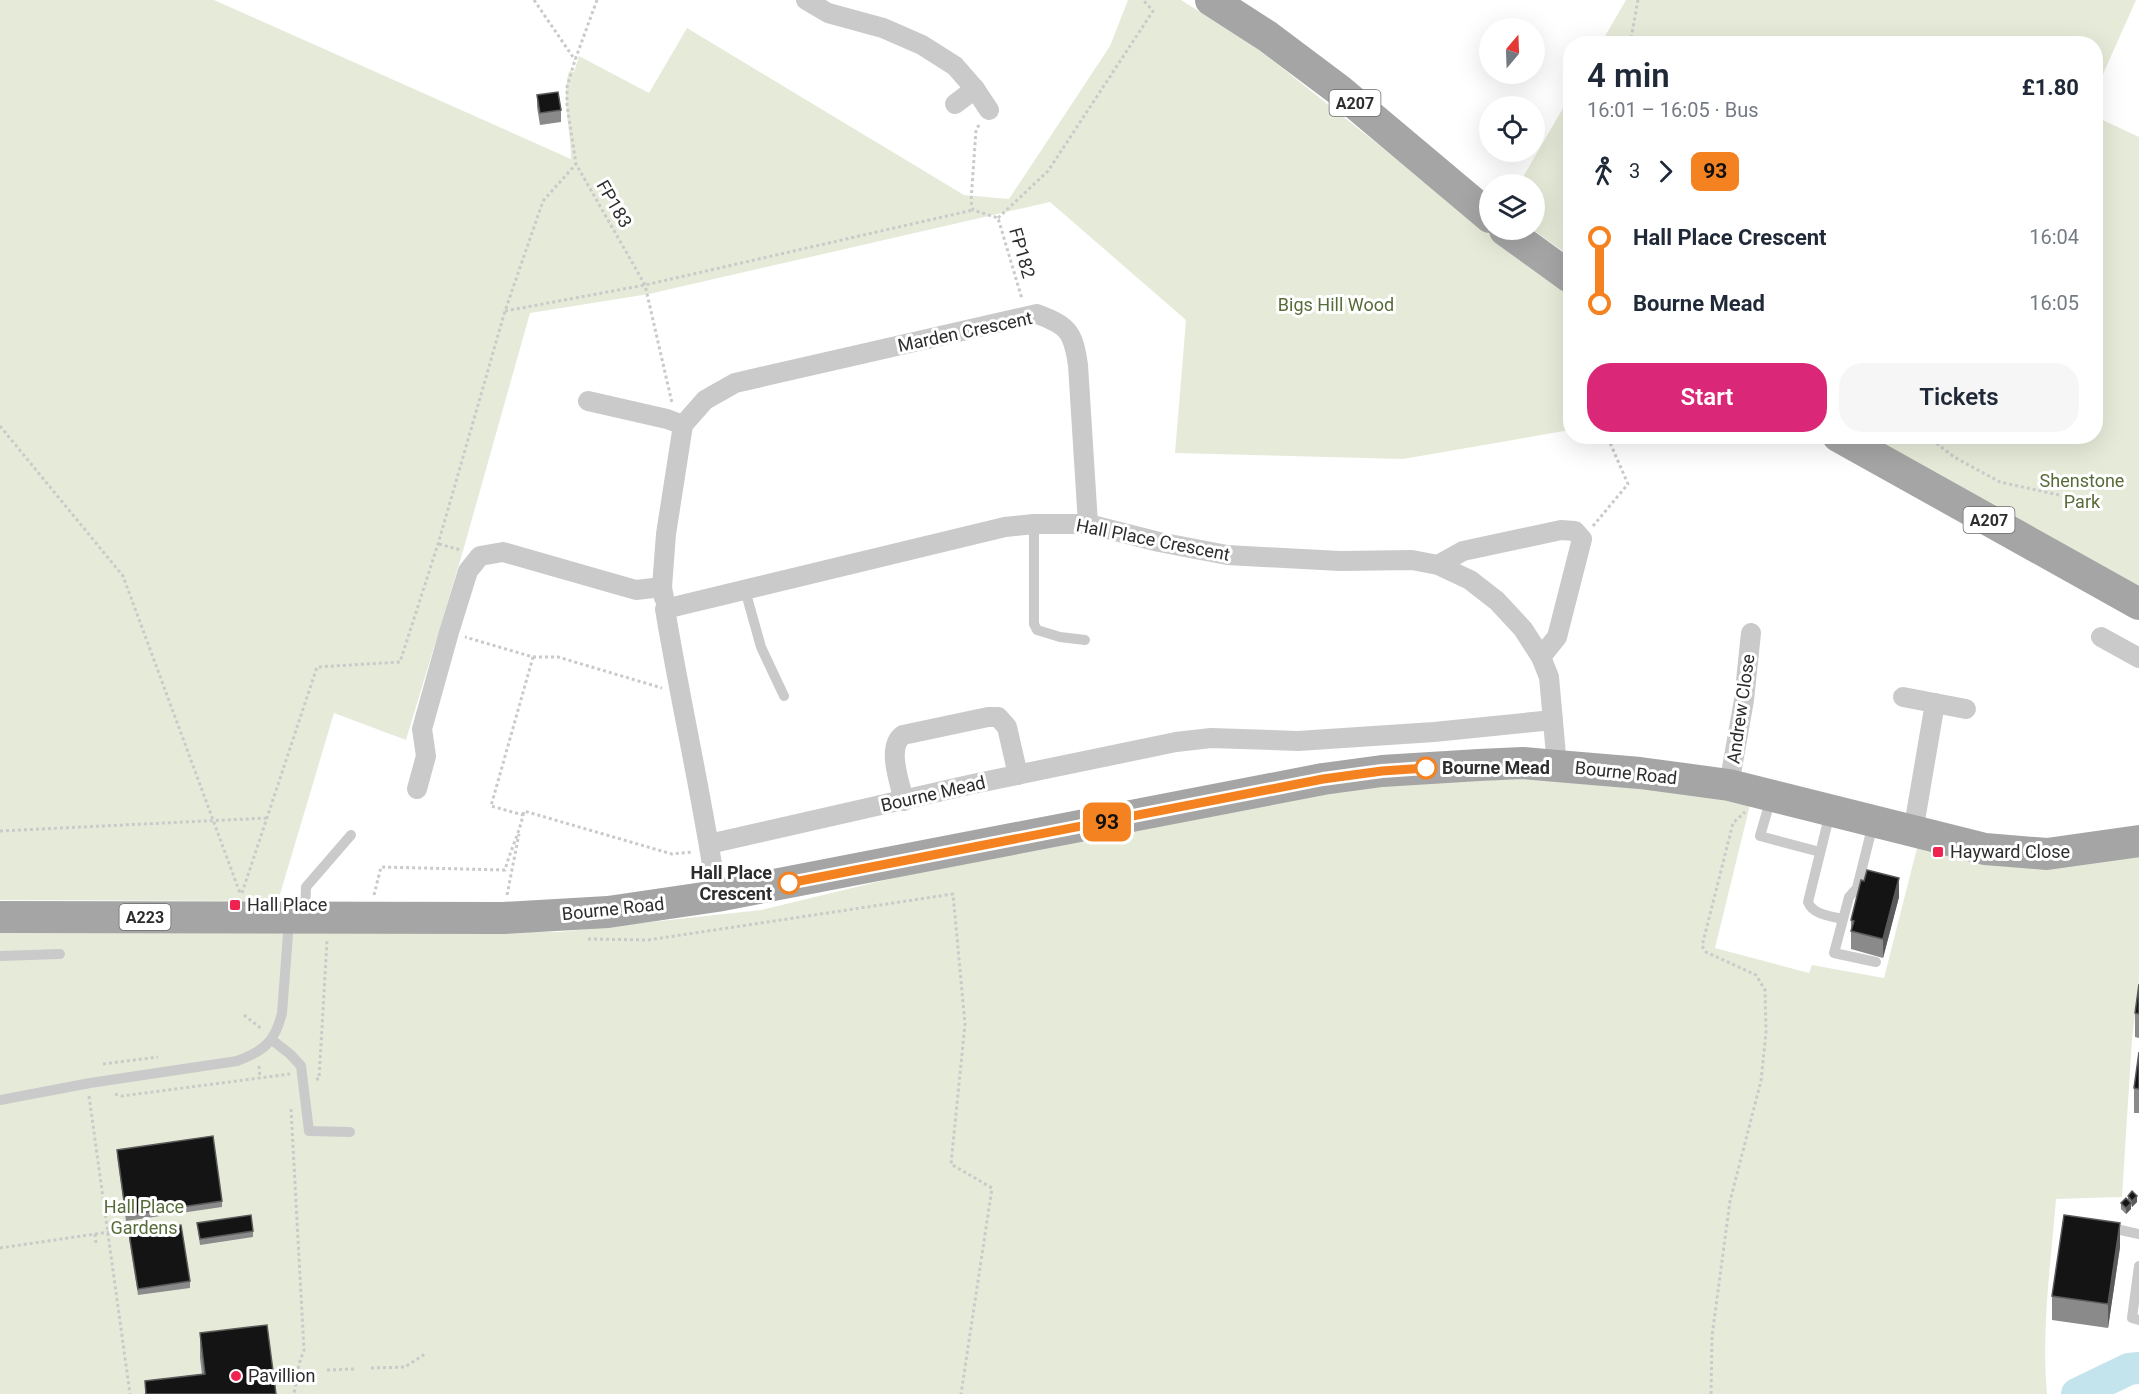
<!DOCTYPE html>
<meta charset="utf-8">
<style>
:root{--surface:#fff;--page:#f6f6f7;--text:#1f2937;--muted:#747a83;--accent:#db2777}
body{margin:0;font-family:Roboto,sans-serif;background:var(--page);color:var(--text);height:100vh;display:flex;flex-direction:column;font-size:22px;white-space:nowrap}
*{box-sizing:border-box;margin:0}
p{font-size:20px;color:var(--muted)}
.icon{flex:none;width:33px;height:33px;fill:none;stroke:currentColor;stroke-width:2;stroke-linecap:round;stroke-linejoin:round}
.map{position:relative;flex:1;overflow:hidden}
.panel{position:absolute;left:1563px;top:36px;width:540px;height:408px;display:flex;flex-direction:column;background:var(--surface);border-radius:24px;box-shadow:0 6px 24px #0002}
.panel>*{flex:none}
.badge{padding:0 12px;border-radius:9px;font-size:21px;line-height:39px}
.needle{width:39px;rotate:19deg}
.buttons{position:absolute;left:1479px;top:18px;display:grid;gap:12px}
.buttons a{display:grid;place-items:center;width:66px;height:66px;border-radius:50%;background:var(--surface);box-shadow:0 6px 24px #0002;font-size:30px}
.map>.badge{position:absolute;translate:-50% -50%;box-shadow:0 0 0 3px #fff}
.legs{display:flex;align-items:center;gap:9px;height:66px;padding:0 24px;font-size:20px}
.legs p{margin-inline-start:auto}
.headline{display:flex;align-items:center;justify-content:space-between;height:102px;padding:0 24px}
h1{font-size:33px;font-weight:600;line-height:45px}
.action{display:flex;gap:12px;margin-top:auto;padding:12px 24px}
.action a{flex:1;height:69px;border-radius:24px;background:var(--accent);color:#fff;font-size:24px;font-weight:600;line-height:69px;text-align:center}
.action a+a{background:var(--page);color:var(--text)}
ul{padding:0 24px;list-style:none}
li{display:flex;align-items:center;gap:21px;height:66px;font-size:22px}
li i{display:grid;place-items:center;width:9px;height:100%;margin:0 8px;background:currentColor}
li i::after{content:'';width:15px;height:15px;margin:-8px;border:4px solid;border-radius:50%;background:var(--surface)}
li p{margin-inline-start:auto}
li:first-child i{background:linear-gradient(#0000 50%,currentColor 0)}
li:last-child i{background:linear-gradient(currentColor 50%,#0000 0)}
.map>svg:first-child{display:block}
.green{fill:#e6ebd9}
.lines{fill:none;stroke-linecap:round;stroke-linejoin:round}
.river{stroke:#c3e3ed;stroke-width:32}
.path{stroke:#cacaca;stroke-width:3;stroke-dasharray:3 3;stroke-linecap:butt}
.service{stroke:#cacaca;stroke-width:10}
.minor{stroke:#cacaca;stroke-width:20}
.primary{stroke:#a5a5a5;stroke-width:32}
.wall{fill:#8a8a8a}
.shaded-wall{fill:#5a5a5a}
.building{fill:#141414;stroke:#5a5a5a;stroke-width:1.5}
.line-1-casing{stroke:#fff;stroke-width:14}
.line-1{stroke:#f58220;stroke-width:9}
.stop-1-dot{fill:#fff;stroke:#f58220;stroke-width:3}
.poi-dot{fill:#f02350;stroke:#fff;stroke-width:2}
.labels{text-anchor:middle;stroke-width:6;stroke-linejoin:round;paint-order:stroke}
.shield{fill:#fff;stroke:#6c6c6c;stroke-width:1.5}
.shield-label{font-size:16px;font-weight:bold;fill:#2d2d2d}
.street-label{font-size:18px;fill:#2d2d2d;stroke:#fff}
.park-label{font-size:18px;fill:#576b38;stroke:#fff}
.stop-label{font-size:18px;font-weight:bold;fill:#2d2d2d;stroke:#fff;text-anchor:start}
.poi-label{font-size:18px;fill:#2d2d2d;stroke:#fff;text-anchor:start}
</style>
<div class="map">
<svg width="2139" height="1394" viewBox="0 0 2139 1394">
<rect width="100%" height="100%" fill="#fff"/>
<g class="green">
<path d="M 0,0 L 214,0 L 571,159 C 571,129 561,101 569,71 L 574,72 L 579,56 L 649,93 L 687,28 L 964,195 L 1009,199 L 1110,46 L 1128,0 L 1181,0 L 1257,48 L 1570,297 L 1570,430 L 1403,459 L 1175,453 L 1186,320 L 1050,202 L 649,294 L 530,313 L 463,551 L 406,740 L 334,713 L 278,901 L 0,900 Z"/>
<path d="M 1626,0 L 2136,0 L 2096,90 L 2096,44 L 1601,43 Z"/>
<path d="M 1570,96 L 1570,256 L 1533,230 L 1534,230 L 1534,184 L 1519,184 Z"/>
<path d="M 2096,117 L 2139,137 L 2139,586 L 1869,437 L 2096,436 Z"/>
<path d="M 1544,778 L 1751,801 L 1715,948 L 1809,973 L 1812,965 L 1884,978 L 1917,848 L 2139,854 L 2139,981 L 2132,1039 L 2122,1197 L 2056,1199 C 2051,1263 2041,1330 2047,1394 L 0,1394 L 0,927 L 288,932 L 559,932 L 761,910 L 997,853 L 1354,786 Z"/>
</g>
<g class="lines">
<path class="river" d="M 2077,1394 L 2129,1369 L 2139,1368"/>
<g class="path">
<path d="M 534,0 L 575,60"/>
<path d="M 597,0 L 575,60 L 567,87 L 567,105 L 576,164 L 645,285 L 672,403"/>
<path d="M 1630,44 L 1638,0"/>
<path d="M 979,125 L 976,130 L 971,201 L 973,210 L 998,218 L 1022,299"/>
<path d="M 998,218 L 1048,171 L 1153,11 L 1143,0"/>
<path d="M 505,311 L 645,285 L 973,210"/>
<path d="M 0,426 L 123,576 L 240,893"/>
<path d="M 1927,436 L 1954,457 L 2000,482 L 2068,497"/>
<path d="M 1593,526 L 1628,484 L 1607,436"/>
<path d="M 439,544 L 461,550"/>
<path d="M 533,657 L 558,657 L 662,688"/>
<path d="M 523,815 L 524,811 L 672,854 L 692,852"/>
<path d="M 0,831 L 267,818"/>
<path d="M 242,893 L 317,667 L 400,662 L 438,544 L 505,311 L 543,201 L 576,164"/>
<path d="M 374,895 L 381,867 L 505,870 C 510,851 519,834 523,815 L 491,806 L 533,657 L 465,637"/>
<path d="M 507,895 L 519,834"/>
<path d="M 588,939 L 648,940 L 953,894 L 965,1024 L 951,1164 L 992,1188 L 961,1394"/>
<path d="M 244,1015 L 263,1030"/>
<path d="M 103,1064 L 158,1057"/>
<path d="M 259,1066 L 260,1078"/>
<path d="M 316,1079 L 319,1079 L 327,941"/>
<path d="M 115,1094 L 122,1096 L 290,1074"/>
<path d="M 89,1096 L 130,1394"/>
<path d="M 291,1109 L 304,1350 L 299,1364 L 294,1394"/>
<path d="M 95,1234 L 96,1243"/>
<path d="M 0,1248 L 109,1232"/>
<path d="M 371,1368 L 405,1367 L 425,1354"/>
<path d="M 327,1370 L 354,1369"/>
<path d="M 282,1373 L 306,1371"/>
<path d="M 1711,1394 L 1712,1336 L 1730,1201 L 1761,1081 L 1766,1032 L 1765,990 L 1756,975 L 1706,952 L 1702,946 L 1733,823 L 1745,812"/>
</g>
<g class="service">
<path d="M 1034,524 L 1034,624 L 1037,630 L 1060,637 L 1085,640"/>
<path d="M 745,590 L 761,647 L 784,696"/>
<path d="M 1771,798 L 1760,836 L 1820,852"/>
<path d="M 1830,813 L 1808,902 C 1813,915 1831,916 1842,919"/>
<path d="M 1873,824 L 1857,888 L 1849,897 L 1834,953 L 1876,962"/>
<path d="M 305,914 L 306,887 L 351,835"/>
<path d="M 0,956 L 60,954"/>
<path d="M 272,1040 L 290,1054 L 301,1066 L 309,1131 L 350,1132"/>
<path d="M 0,1100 L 90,1083 L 237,1061 C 264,1051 275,1042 282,1013 L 289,921"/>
<path d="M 2107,1227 L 2139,1234"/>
<path d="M 2139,1266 L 2132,1318 L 2139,1320"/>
</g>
<g class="minor">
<path d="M 806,0 L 828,13 L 883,28 L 922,45 L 955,66 L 975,89 L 989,110"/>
<path d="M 955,104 L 975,89"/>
<path d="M 588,401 L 667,419 L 683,425 L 666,534 L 662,587 L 664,598"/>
<path d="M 683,425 L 705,400 L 735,383 L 1037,314 C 1069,326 1073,332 1078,365 L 1088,524"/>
<path d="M 1438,565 L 1463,551 L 1561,530 L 1575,531 L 1582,539 L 1557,637 L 1541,657"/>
<path d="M 2101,637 L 2139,658"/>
<path d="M 1903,697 L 1966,709"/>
<path d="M 1729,785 L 1744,700 L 1751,633"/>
<path d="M 417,789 L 426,756 L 422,729 L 449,632 L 468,571 L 480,556 L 503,552 L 636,590 L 662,587"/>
<path d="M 904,801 C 900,783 886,747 903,735 L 988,717 L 998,717 L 1007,727 L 1018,775"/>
<path d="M 1913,832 L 1935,703"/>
<path d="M 709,844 L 973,784 L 1176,742 L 1211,738 L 1298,741 L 1434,732 L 1553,720"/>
<path d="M 717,896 C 703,800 681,705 665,609 L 1005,527 L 1034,524 L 1088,524 L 1159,542 L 1227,555 L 1340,561 L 1412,560 L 1438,565 L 1470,580 L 1497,601 L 1523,629 L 1541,657 L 1549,677 L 1557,766"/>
</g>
<g class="primary">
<path d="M 1211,0 L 1267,36 L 1339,90 L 1490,217"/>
<path d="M 1505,230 L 1570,277"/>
<path d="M 1838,436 L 2139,604"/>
<path d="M 0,917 L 503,918 L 608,912 L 717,896 L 1323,779 L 1382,771 L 1479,765 L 1523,763 L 1557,766 L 1640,773 L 1729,785 L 1985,849 L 2047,854 L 2139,841"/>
</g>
</g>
<g class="wall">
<path d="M 537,95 L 561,110 L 561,122 L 540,125 L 537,107 Z"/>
<path d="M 1899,897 L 1883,958 L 1851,949 L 1851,920 Z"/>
<path d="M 2139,984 L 2139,1038 L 2135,1037 L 2135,1013 Z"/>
<path d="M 2139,1052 L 2139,1113 L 2134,1113 L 2134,1088 Z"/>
<path d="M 117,1150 L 222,1201 L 222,1207 L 126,1221 L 117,1156 Z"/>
<path d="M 2128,1196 L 2137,1202 L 2132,1207 L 2131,1205 L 2131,1209 L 2126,1214 L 2121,1209 L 2121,1203 L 2128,1200 Z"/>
<path d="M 197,1223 L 253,1231 L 253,1237 L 200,1245 Z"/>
<path d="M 129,1233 L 190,1281 L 190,1288 L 138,1295 L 129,1239 Z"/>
<path d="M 2120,1247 L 2108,1328 L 2052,1320 L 2052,1296 Z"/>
<path d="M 200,1333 L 276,1394 L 145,1394 L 145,1381 L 202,1374 L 200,1358 Z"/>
</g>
<g class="shaded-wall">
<path d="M 1899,878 L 1899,897 L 1883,958 L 1883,939 Z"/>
<path d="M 2137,1196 L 2137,1202 L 2132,1207 L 2132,1201 Z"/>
<path d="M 2131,1203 L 2131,1209 L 2126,1214 L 2126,1208 Z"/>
<path d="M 2120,1223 L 2120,1247 L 2108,1328 L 2108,1304 Z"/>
</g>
<g class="building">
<path d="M 558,92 L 561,110 L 540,113 L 537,95 Z"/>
<path d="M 1867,870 L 1899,878 L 1883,939 L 1851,931 L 1854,921 L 1851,920 L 1861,880 L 1864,881 Z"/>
<path d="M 2139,984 L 2139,1014 L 2135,1013 Z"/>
<path d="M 2139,1052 L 2139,1089 L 2134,1088 Z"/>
<path d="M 213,1136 L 222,1201 L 126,1215 L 117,1150 Z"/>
<path d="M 2132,1191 L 2137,1196 L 2132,1201 L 2128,1196 Z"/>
<path d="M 2126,1198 L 2131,1203 L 2126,1208 L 2121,1203 Z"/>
<path d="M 251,1215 L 253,1231 L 200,1239 L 197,1223 Z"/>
<path d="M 2064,1215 L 2120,1223 L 2108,1304 L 2052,1296 Z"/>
<path d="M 181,1225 L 190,1281 L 138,1289 L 129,1233 Z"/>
<path d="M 267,1325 L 276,1394 L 146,1394 L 145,1381 L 205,1374 L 200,1333 Z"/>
</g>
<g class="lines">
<defs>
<path id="line-1" d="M 789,883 L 1323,779 L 1382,771 L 1426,768"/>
</defs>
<use href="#line-1" class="line-1-casing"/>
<use href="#line-1" class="line-1"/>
</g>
<g class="stop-1-dot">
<circle cx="1426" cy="768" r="10"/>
<circle cx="789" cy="883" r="10"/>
</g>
<g class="poi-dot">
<rect x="1932" y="846" width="12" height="12" rx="3"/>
<rect x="229" y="899" width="12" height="12" rx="3"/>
<circle cx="236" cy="1376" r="6"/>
</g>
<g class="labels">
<g class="shield">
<rect x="1329.5" y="90" width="51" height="26" rx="4.5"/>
<rect x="1963.5" y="507" width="51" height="26" rx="4.5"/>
<rect x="119.5" y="904" width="51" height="26" rx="4.5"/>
</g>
<g class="shield-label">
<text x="1355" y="109">A207</text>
<text x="1989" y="526">A207</text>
<text x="145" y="923">A223</text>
</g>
<g class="street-label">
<text transform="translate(614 204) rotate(60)" y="6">FP183</text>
<text transform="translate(1022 253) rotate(74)" y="6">FP182</text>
<text transform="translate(965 332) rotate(-12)" y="6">Marden Crescent</text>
<text transform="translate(1153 540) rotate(11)" y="6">Hall Place Crescent</text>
<text transform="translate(1741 709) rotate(-82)" y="6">Andrew Close</text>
<text transform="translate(1626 773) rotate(6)" y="6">Bourne Road</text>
<text transform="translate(933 794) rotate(-13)" y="6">Bourne Mead</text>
<text transform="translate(613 909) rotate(-6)" y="6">Bourne Road</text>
</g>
<g class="park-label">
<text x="1336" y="311">Bigs Hill Wood</text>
<text x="2082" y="487">Shenstone<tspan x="2082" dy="21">Park</tspan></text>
<text x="144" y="1213">Hall Place<tspan x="144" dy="21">Gardens</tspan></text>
</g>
<g class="stop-label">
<text x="1442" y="774">Bourne Mead</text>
<text x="772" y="879" text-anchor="end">Hall Place<tspan x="772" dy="21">Crescent</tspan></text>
</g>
<g class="poi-label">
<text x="1950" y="858">Hayward Close</text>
<text x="247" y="911">Hall Place</text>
<text x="248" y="1382">Pavillion</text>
</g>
</g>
</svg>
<div class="buttons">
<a><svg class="needle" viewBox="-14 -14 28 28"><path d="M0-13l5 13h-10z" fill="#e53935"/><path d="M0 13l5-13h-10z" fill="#747a83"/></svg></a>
<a><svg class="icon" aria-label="locate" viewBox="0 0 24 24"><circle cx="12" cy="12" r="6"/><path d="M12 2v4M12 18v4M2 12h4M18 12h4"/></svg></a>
<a><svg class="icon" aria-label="layers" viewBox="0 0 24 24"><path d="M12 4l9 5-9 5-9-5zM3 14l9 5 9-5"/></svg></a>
</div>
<b class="badge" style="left:1107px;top:822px;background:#f58220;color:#111">93</b>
<section class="panel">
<div class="headline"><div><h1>4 min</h1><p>16:01 – 16:05 · Bus</p></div><b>£1.80</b></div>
<div class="legs"><svg class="icon" aria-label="walk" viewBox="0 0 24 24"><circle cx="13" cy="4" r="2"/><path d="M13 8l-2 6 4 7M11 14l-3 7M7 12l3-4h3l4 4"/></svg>3<svg class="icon" aria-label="forward" viewBox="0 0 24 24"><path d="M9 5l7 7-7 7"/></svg><b class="badge" style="background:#f58220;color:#111">93</b></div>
<ul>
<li><i style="color:#f58220"></i><b>Hall Place Crescent</b><p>16:04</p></li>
<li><i style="color:#f58220"></i><b>Bourne Mead</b><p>16:05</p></li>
</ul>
<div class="action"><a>Start</a><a>Tickets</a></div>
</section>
</div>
